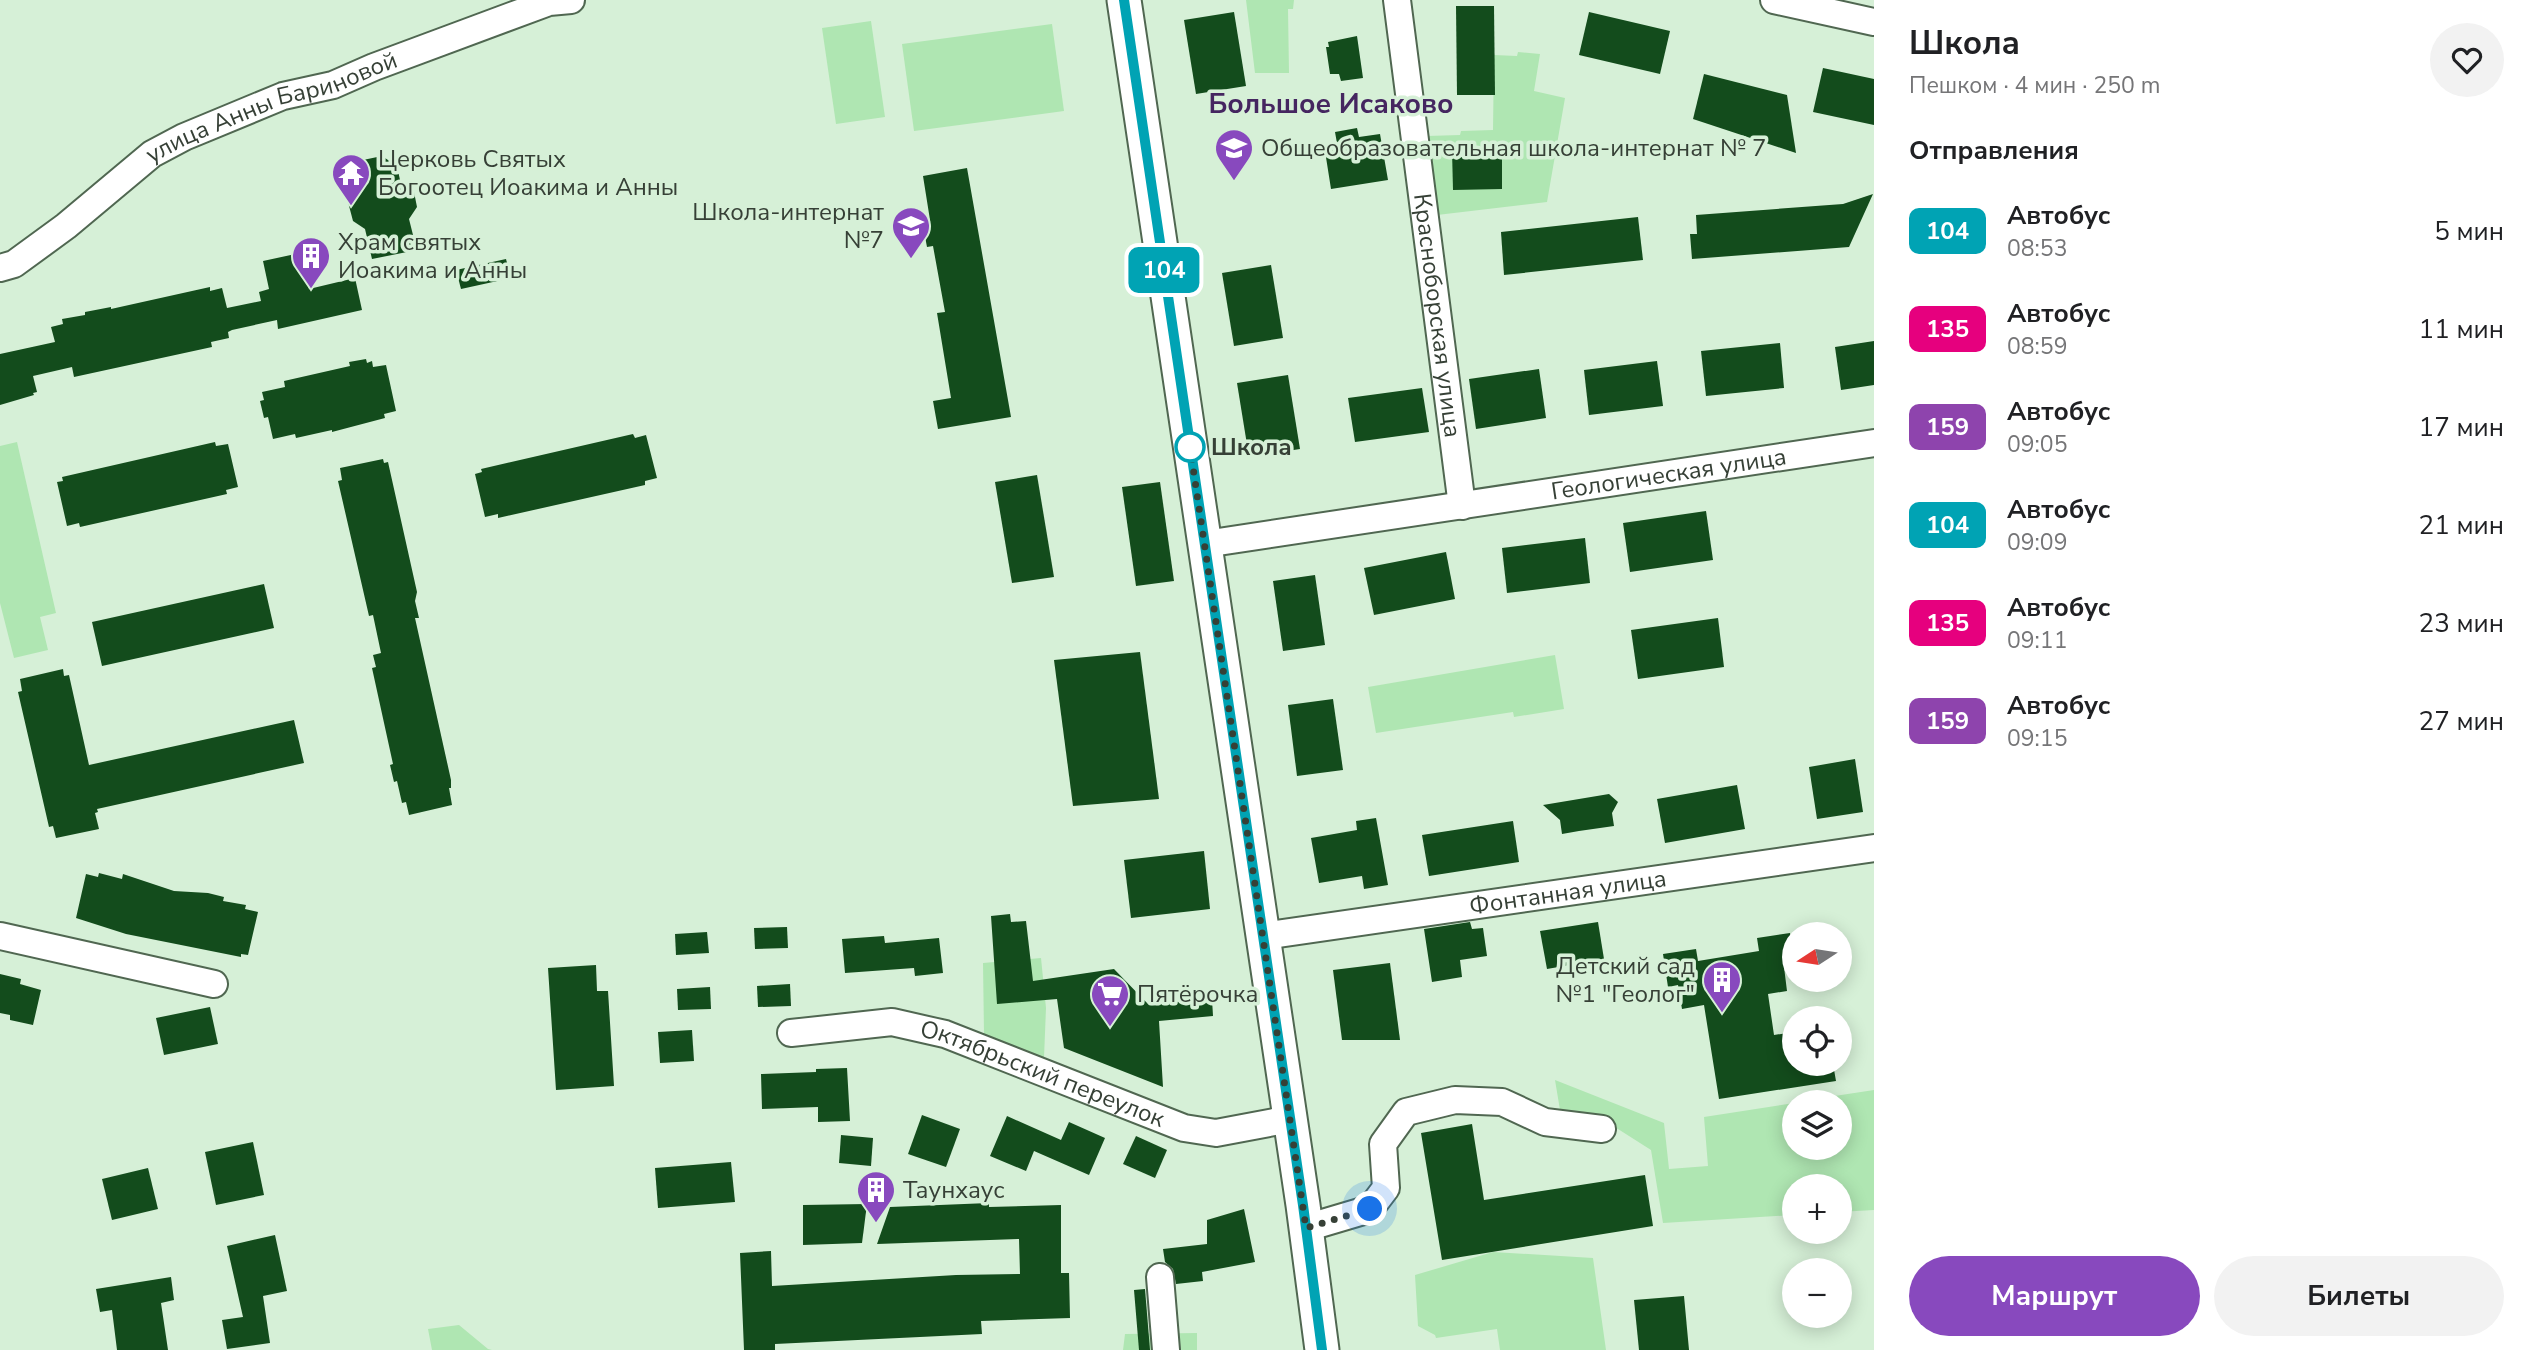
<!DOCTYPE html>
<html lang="ru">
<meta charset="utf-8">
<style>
:root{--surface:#fff;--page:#f2f2f2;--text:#202124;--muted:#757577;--accent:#8849be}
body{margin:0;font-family:"Nunito Sans",sans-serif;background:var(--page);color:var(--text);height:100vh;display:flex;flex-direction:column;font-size:26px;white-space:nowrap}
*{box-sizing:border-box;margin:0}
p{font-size:23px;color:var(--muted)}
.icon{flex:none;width:38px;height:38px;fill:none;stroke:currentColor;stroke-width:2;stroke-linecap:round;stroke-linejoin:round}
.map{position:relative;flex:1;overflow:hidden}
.panel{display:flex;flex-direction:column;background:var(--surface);width:665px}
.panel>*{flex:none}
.badge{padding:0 14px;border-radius:10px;font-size:24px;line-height:46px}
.needle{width:46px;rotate:258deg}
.controls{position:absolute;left:1782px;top:922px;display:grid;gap:14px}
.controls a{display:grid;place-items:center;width:70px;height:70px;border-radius:50%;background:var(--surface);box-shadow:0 4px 18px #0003;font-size:35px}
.you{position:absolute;width:35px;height:35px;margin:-18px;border:5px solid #fff;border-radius:50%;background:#1a73e8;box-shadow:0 0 0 10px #1a73e833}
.map>.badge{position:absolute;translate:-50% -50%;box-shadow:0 0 0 4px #fff}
h2{padding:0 35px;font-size:26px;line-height:63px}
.round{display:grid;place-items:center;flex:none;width:74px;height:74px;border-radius:37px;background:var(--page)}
.headline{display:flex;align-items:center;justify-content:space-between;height:119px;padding:0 35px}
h1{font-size:33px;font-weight:700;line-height:52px}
.primary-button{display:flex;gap:14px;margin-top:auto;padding:14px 35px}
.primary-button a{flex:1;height:80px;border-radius:42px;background:var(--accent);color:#fff;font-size:28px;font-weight:700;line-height:80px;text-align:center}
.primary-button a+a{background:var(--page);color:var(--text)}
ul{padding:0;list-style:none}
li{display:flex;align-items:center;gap:21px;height:98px;padding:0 35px}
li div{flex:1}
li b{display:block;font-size:26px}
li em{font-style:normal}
li .badge{min-width:77px;font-weight:700;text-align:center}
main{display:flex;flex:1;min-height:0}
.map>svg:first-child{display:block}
.green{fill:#afe6b2}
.building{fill:#134c1c}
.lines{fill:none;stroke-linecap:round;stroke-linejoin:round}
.minor-casing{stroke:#506751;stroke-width:30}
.tertiary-casing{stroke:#506751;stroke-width:37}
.minor{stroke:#fff;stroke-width:26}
.tertiary{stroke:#fff;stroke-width:33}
.line-casing{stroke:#fff;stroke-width:16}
.line{stroke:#00a3b4;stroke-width:10}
.walk{stroke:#364036;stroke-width:7;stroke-dasharray:0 12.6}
.stop-dot{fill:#fff;stroke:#00a3b4;stroke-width:3.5}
.labels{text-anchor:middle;stroke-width:7;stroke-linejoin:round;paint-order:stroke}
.street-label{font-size:24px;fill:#364036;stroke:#d6f0d7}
.poi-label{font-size:24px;fill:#364036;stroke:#d6f0d7;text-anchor:start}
.stop-label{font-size:24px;font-weight:bold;fill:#364036;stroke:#d6f0d7;text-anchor:start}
.quarter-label{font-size:28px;font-weight:bold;fill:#452660;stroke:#d6f0d7}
</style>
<main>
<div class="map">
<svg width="1874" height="1350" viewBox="0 0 1874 1350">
<rect width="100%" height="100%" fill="#d6f0d7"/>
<g class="green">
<path d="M 1246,0 L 1294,0 L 1293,9 L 1288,9 L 1289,73 L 1255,73 Z"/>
<path d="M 871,21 L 885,117 L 836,124 L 822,28 Z"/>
<path d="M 1052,24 L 1064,111 L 914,131 L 902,44 Z"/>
<path d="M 1518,52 L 1540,54 L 1534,91 L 1565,98 L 1547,202 L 1437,215 L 1427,136 L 1460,135 L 1461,131 L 1493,130 L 1494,55 L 1517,56 Z"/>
<path d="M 17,442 L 56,613 L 40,617 L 48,650 L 14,658 L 0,603 L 0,446 Z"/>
<path d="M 1555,655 L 1564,709 L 1514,717 L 1513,712 L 1376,733 L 1368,687 Z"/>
<path d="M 1041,958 L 1046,1008 L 1044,1058 L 984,1034 L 983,963 Z"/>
<path d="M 1555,1080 L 1664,1123 L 1669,1169 L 1708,1166 L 1704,1117 L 1794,1103 L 1794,1148 L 1839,1148 L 1839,1102 L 1795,1102 L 1874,1090 L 1874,1210 L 1839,1212 L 1839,1186 L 1794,1186 L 1794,1215 L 1663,1223 L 1651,1150 L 1618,1129 L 1560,1110 Z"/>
<path d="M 1493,1252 L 1593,1258 L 1606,1350 L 1500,1350 L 1497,1329 L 1436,1338 L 1435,1335 L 1418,1326 L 1415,1275 Z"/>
<path d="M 459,1325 L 488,1349 L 492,1350 L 432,1350 L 428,1329 Z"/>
<path d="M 1197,1333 L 1197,1350 L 1123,1350 L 1125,1334 Z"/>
</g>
<g class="building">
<path d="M 1456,6 L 1494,6 L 1495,95 L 1457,95 Z"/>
<path d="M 1234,12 L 1246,86 L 1196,94 L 1184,20 Z"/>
<path d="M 1589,12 L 1670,31 L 1660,74 L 1579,55 Z"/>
<path d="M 1357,36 L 1363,78 L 1341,81 L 1339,74 L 1330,74 L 1326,47 L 1329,47 L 1328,42 Z"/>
<path d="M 1823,68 L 1874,79 L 1874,125 L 1813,112 Z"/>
<path d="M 1704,74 L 1787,95 L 1796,153 L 1693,119 Z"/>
<path d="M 1357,128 L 1359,137 L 1380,134 L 1388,180 L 1331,189 L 1325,151 L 1338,149 L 1335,132 Z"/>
<path d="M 1452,150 L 1502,150 L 1502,189 L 1453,190 Z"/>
<path d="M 382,156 L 397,166 L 400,180 L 413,187 L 417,207 L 409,219 L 413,235 L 409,236 L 412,251 L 372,259 L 365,229 L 353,221 L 348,202 L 356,190 L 353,175 L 363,160 Z"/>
<path d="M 967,168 L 1011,417 L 938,429 L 933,401 L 951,398 L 937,313 L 945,312 L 933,246 L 927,247 L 922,221 L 930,220 L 923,176 Z"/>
<path d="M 1873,194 L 1849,247 L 1692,259 L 1690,234 L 1697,234 L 1696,215 L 1843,204 Z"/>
<path d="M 1638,217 L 1643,260 L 1504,275 L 1501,232 Z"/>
<path d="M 300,253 L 309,289 L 355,278 L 362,310 L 278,329 L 277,320 L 232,330 L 228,332 L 229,338 L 211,342 L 212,347 L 74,377 L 72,367 L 33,376 L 37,392 L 33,393 L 34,395 L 0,405 L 0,354 L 55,342 L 51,327 L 63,324 L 62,319 L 85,315 L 85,312 L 111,307 L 111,309 L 210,287 L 210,291 L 222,288 L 227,308 L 261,301 L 259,292 L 269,289 L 263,261 Z"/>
<path d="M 506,259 L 511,278 L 461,289 L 456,270 Z"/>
<path d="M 1271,265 L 1283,338 L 1234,346 L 1222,273 Z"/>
<path d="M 1874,341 L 1874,385 L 1841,390 L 1835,347 Z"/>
<path d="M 1780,343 L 1784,388 L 1706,396 L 1701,351 Z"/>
<path d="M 366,359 L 367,363 L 372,361 L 373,367 L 386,365 L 396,411 L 384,414 L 385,418 L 332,432 L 332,430 L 296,438 L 295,434 L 273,439 L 268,417 L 264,418 L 260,401 L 264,400 L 262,392 L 285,387 L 284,381 L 350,366 L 349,362 Z"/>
<path d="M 1657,361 L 1663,406 L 1589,415 L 1584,370 Z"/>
<path d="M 1539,369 L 1546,418 L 1476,429 L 1469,379 Z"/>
<path d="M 1288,375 L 1300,449 L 1249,457 L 1237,383 Z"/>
<path d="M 1422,388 L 1429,432 L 1355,442 L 1348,398 Z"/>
<path d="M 633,434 L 635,438 L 646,435 L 657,478 L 645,481 L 645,485 L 498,518 L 498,514 L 485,517 L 475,474 L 482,472 L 481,469 Z"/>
<path d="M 215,442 L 216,446 L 228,444 L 238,487 L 226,490 L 227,494 L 80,527 L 79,523 L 67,526 L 57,482 L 63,481 L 62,477 Z"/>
<path d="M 383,459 L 384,463 L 388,462 L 417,592 L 415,601 L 419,618 L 415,618 L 451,780 L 451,788 L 449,788 L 452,805 L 409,815 L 406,802 L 402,803 L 397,781 L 394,782 L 390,765 L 393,764 L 372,668 L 376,667 L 373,655 L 381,653 L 373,615 L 369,616 L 338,481 L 342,480 L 340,468 Z"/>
<path d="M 1037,475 L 1054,577 L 1012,583 L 995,482 Z"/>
<path d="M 1160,482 L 1174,581 L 1136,586 L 1122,487 Z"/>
<path d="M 1706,511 L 1713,560 L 1630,572 L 1623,523 Z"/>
<path d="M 1585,538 L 1590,583 L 1507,593 L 1502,548 Z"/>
<path d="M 1446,552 L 1455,599 L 1374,615 L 1364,568 Z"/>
<path d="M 1315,575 L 1325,645 L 1283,651 L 1273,581 Z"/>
<path d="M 264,584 L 274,628 L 102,666 L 92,622 Z"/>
<path d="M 1718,618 L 1724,667 L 1638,679 L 1631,630 Z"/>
<path d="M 1140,652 L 1159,799 L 1073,806 L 1054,660 Z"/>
<path d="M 63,669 L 64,676 L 69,675 L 89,765 L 294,720 L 304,763 L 97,809 L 98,812 L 95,813 L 99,829 L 56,838 L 53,826 L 49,827 L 18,692 L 22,691 L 20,679 Z"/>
<path d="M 1333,699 L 1343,770 L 1297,776 L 1288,705 Z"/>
<path d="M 1855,759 L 1863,812 L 1817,819 L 1809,767 Z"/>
<path d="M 1737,785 L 1745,829 L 1665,843 L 1657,799 Z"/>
<path d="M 1609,794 L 1618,802 L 1612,813 L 1614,826 L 1579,831 L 1562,834 L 1560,820 L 1543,805 Z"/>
<path d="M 1376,818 L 1388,885 L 1364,889 L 1362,876 L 1319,883 L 1311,838 L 1357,830 L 1356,821 Z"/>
<path d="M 1513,821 L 1519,862 L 1429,876 L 1422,835 Z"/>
<path d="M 1204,851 L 1210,909 L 1131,918 L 1124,860 Z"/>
<path d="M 99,873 L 122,879 L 123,874 L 174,891 L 208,893 L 224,897 L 223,901 L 246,905 L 245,909 L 258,912 L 248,955 L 241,954 L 241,957 L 126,934 L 76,918 L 86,874 L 98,877 Z"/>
<path d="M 1010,914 L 1011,922 L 1026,921 L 1033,981 L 1114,969 L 1148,1004 L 1212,999 L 1213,1016 L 1159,1021 L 1163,1087 L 1064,1048 L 1057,999 L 997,1004 L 991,916 Z"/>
<path d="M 1470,922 L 1472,929 L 1483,928 L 1487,956 L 1460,960 L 1462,977 L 1432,982 L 1424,929 Z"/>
<path d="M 1598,922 L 1604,959 L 1547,969 L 1540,931 Z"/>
<path d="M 787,927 L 788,948 L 755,949 L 754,928 Z"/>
<path d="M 707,932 L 709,953 L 676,955 L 675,934 Z"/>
<path d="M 1790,933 L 1794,965 L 1784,967 L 1787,991 L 1768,994 L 1774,1035 L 1794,1032 L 1794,1064 L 1833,1064 L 1836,1081 L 1719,1099 L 1704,1005 L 1682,1009 L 1678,985 L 1668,987 L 1663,954 L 1696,949 L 1698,961 L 1759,951 L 1757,938 Z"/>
<path d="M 884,936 L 885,943 L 939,938 L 943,973 L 915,976 L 914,968 L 845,973 L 842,939 Z"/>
<path d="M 1390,963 L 1400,1040 L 1342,1040 L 1333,970 Z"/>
<path d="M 596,965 L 597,991 L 608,991 L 614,1086 L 556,1090 L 548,968 Z"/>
<path d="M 0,974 L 21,979 L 20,984 L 41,990 L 33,1025 L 10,1020 L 10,1015 L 0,1013 Z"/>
<path d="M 790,984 L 791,1006 L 758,1007 L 757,986 Z"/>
<path d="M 710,987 L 711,1009 L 678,1010 L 677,989 Z"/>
<path d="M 210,1007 L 218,1044 L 164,1055 L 156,1018 Z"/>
<path d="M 692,1030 L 694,1061 L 660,1063 L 658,1032 Z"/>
<path d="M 847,1068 L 850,1121 L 818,1122 L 818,1107 L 762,1109 L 761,1074 L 816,1072 L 816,1069 Z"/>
<path d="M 922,1115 L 960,1129 L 946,1167 L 908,1154 Z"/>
<path d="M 1007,1116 L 1061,1140 L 1069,1122 L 1105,1138 L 1089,1175 L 1034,1151 L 1026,1171 L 990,1156 Z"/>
<path d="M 1472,1124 L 1484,1200 L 1645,1175 L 1653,1226 L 1442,1260 L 1421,1133 Z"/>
<path d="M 841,1135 L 873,1138 L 871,1166 L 839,1163 Z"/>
<path d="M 1136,1136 L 1167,1150 L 1155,1178 L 1123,1164 Z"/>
<path d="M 253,1142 L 264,1195 L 216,1205 L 205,1152 Z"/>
<path d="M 731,1162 L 735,1202 L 658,1208 L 655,1168 Z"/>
<path d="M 148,1168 L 158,1209 L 112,1220 L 102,1179 Z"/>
<path d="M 989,1203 L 989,1207 L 1061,1205 L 1061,1273 L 1069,1273 L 1070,1318 L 981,1321 L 982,1334 L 775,1344 L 775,1350 L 744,1350 L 740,1253 L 771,1251 L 772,1286 L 956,1275 L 1020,1274 L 1019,1239 L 877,1244 L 890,1207 Z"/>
<path d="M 867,1204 L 862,1243 L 803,1245 L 803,1205 Z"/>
<path d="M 1244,1209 L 1255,1262 L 1202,1272 L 1203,1281 L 1176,1284 L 1173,1269 L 1165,1262 L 1163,1249 L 1207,1244 L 1207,1220 Z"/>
<path d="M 275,1235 L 287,1291 L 263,1296 L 270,1343 L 227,1349 L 222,1320 L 243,1317 L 227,1246 Z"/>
<path d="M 171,1277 L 174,1300 L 161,1303 L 168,1350 L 117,1350 L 112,1310 L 100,1312 L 96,1289 Z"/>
<path d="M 1145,1289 L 1150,1350 L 1139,1350 L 1134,1290 Z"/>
<path d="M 1684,1296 L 1689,1350 L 1639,1350 L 1634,1300 Z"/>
</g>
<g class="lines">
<defs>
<g id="minor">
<path id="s1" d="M 1397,0 L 1462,506"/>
<path d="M 1774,0 L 1874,22"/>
<path id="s2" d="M 0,268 L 14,264 L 66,226 L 152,154 L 184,137 L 283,96 L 333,85 L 374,67 L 549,2 L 571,0"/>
<path id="s3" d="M 1205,544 L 1874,443"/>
<path d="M 0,936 L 214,984"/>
<path id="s4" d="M 1263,936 L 1874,848"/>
<path id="s5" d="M 791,1033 L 892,1022 L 945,1034 L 1184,1128 L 1216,1133 L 1290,1119"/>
<path d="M 1306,1228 L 1370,1209 L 1386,1188 L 1383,1144 L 1406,1112 L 1455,1100 L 1502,1102 L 1545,1122 L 1602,1129"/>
<path d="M 1160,1277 L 1166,1350"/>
</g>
<path id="tertiary" d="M 1124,0 L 1303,1205 L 1322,1350"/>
</defs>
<use href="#minor" class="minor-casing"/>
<use href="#tertiary" class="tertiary-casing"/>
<use href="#minor" class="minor"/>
<use href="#tertiary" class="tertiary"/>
</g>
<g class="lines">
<defs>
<path id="line" d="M 1124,0 L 1303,1205 L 1322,1350"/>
</defs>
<use href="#line" class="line-casing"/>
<use href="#line" class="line"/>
<path class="walk" d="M 1190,447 L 1306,1228 L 1370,1209"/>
</g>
<defs>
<symbol id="school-pin" viewBox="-11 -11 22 30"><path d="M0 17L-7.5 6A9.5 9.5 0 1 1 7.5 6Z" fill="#8849be" stroke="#d6f0d7"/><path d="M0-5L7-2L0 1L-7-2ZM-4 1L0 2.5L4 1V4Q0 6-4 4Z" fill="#fff"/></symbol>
<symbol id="temple-pin" viewBox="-11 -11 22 30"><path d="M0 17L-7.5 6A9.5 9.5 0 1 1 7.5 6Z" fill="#8849be" stroke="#d6f0d7"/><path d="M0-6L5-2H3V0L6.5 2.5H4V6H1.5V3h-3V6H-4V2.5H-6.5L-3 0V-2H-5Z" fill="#fff"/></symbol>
<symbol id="building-pin" viewBox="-11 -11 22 30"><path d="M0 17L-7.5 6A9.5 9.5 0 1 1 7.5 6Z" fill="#8849be" stroke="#d6f0d7"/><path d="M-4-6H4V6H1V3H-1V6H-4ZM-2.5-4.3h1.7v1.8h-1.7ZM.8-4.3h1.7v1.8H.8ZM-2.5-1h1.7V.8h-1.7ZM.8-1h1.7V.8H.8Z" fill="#fff"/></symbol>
<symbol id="supermarket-pin" viewBox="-11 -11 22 30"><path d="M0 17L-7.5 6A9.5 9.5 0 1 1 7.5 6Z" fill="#8849be" stroke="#d6f0d7"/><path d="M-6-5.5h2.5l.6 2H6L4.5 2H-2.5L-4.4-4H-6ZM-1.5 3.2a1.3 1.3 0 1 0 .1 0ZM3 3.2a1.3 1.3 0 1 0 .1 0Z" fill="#fff"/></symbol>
</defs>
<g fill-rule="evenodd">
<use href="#school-pin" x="1212" y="126" width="44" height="60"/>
<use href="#temple-pin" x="329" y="151" width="44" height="60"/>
<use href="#school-pin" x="889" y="204" width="44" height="60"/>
<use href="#building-pin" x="289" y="234" width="44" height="60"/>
<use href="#building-pin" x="1700" y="958" width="44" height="60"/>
<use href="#supermarket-pin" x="1088" y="972" width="44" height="60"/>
<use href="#building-pin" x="854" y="1168" width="44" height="60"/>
</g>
<circle class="stop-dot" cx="1190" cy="447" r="14"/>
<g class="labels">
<g class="street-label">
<text dy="8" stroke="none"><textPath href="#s2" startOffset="320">улица Анны Бариновой</textPath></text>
<text dy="8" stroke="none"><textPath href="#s1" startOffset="318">Красноборская улица</textPath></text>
<text dy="8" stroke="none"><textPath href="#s3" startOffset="469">Геологическая улица</textPath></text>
<text dy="8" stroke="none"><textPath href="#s4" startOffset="308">Фонтанная улица</textPath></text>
<text dy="8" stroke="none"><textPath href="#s5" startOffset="261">Октябрьский переулок</textPath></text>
</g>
<g class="poi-label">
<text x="1261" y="156">Общеобразовательная школа-интернат № 7</text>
<text x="378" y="167">Церковь Святых<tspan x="378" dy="28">Богоотец Иоакима и Анны</tspan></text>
<text x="884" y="220" text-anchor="end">Школа-интернат<tspan x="884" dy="28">№7</tspan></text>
<text x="338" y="250">Храм святых<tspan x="338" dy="28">Иоакима и Анны</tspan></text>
<text x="1695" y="974" text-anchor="end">Детский сад<tspan x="1695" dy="28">№1 "Геолог"</tspan></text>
<text x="1137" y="1002">Пятёрочка</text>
<text x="903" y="1198">Таунхаус</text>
</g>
<g class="stop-label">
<text x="1211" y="455">Школа</text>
</g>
<g class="quarter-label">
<text x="1331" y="113">Большое Исаково</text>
</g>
</g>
</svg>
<div class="controls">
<a><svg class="needle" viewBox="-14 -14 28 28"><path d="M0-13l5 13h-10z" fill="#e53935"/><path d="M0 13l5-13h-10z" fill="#757577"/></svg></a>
<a><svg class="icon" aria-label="locate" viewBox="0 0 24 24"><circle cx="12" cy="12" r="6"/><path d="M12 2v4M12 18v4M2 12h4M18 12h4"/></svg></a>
<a><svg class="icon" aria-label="layers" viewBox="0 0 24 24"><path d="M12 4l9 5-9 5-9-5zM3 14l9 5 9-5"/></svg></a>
<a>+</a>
<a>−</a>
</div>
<div class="you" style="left:1370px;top:1209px"></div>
<b class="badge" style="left:1164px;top:270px;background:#00a3b4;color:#fff">104</b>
</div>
<section class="panel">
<div class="headline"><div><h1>Школа</h1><p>Пешком · 4 мин · 250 m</p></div><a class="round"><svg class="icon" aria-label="heart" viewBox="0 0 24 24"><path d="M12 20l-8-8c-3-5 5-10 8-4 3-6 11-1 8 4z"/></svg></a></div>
<h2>Отправления</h2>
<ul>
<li><span class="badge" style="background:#00a3b4;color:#fff">104</span><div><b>Автобус</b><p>08:53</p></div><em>5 мин</em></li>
<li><span class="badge" style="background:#e6007e;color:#fff">135</span><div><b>Автобус</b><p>08:59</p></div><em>11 мин</em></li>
<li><span class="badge" style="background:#8e44ad;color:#fff">159</span><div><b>Автобус</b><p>09:05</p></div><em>17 мин</em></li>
<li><span class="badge" style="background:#00a3b4;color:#fff">104</span><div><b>Автобус</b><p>09:09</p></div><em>21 мин</em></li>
<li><span class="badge" style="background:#e6007e;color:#fff">135</span><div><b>Автобус</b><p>09:11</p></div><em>23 мин</em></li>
<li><span class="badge" style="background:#8e44ad;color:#fff">159</span><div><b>Автобус</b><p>09:15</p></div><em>27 мин</em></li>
</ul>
<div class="primary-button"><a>Маршрут</a><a>Билеты</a></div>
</section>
</main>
